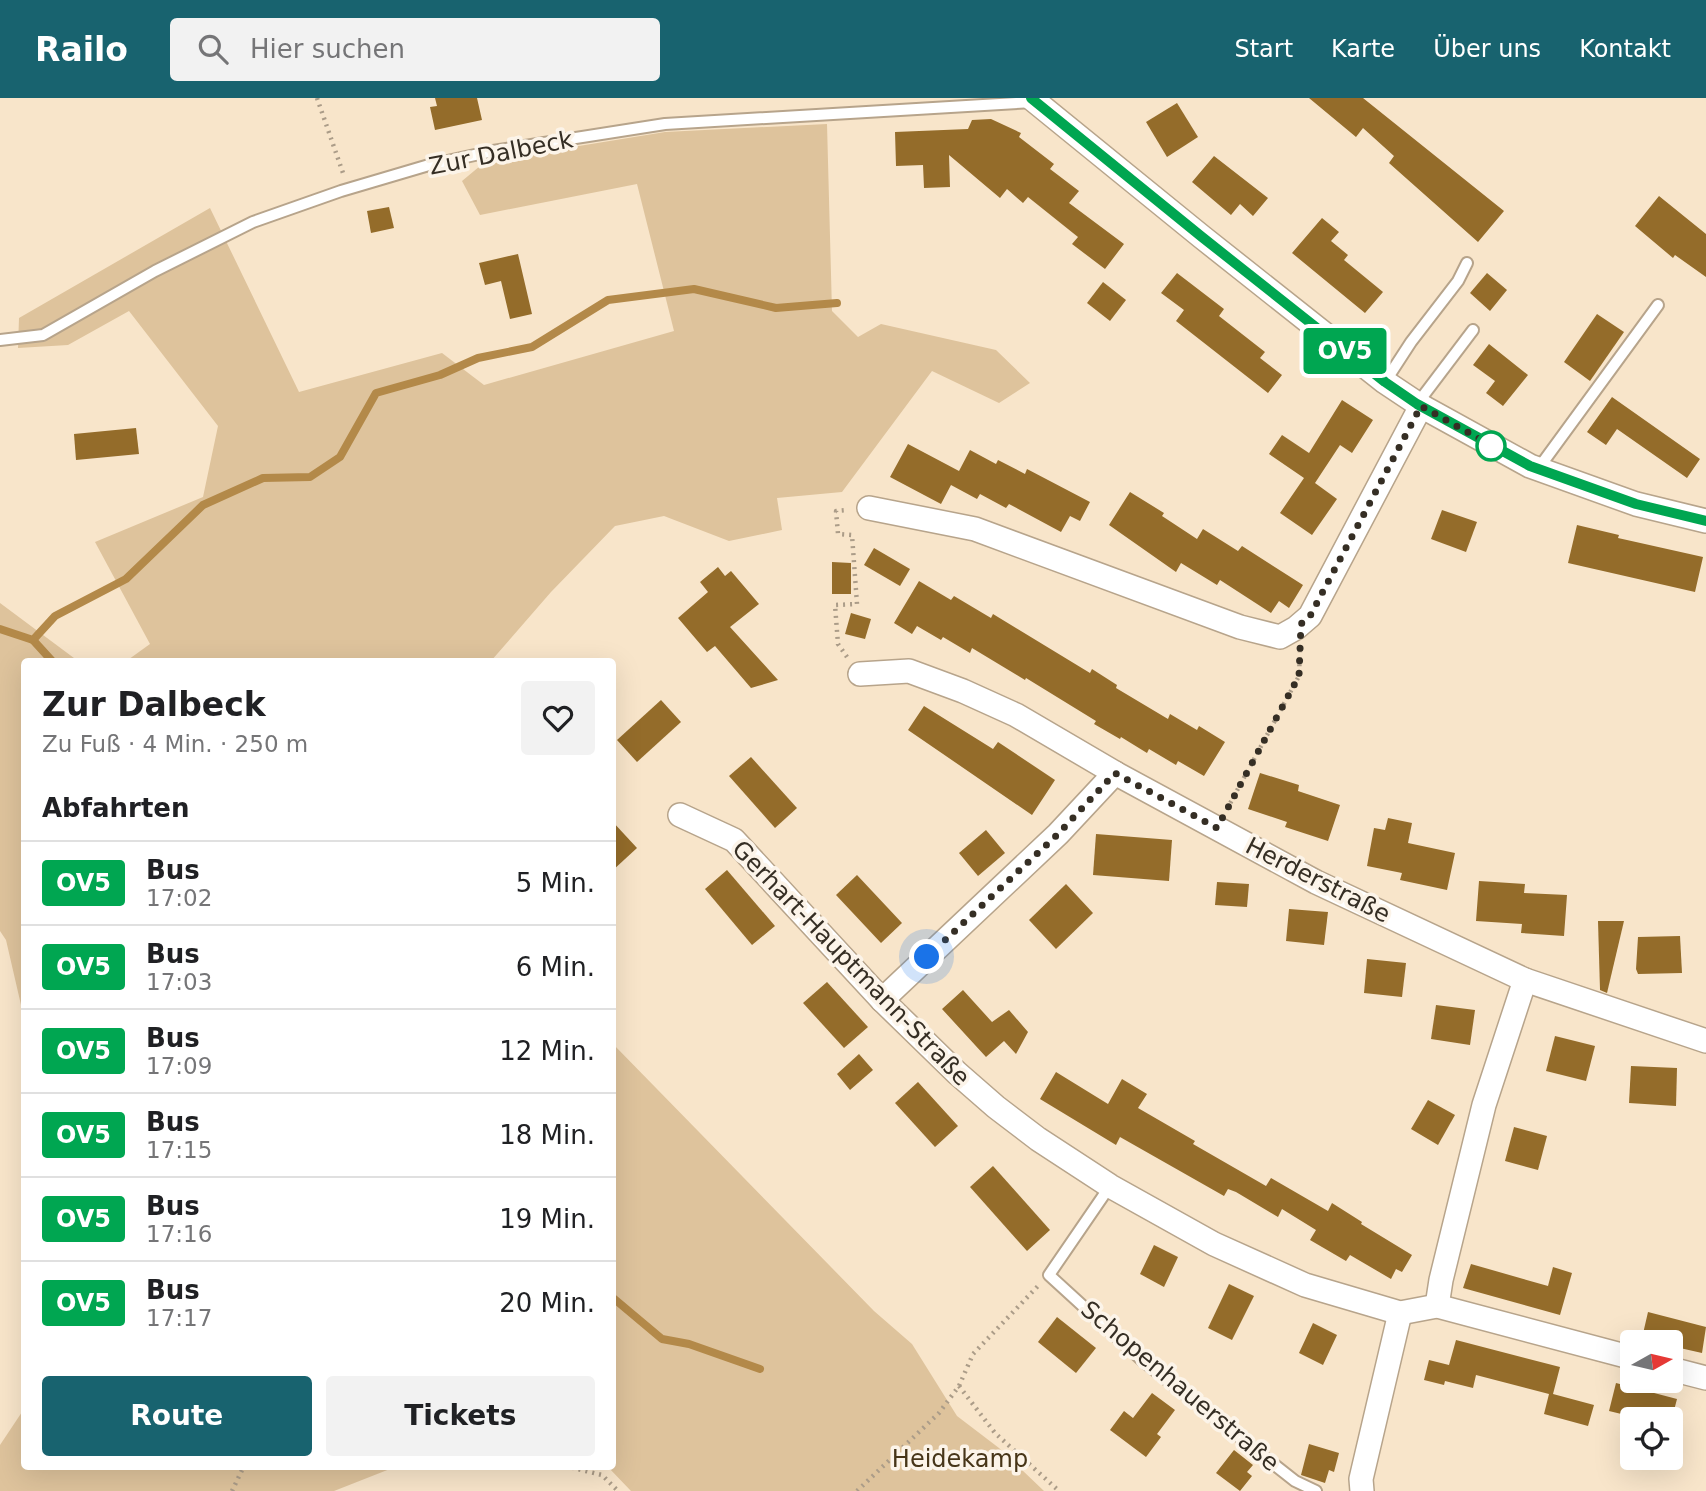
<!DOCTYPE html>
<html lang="de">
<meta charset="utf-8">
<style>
:root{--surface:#fff;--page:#f2f2f2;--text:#202124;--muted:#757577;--line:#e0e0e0;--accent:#18636f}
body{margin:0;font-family:"DejaVu Sans",sans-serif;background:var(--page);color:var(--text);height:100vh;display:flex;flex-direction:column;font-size:26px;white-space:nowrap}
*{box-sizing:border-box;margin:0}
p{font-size:23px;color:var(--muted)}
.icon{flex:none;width:38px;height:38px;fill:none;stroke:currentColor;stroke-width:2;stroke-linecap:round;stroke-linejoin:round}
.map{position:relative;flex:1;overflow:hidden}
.sheet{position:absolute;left:21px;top:560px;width:595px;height:812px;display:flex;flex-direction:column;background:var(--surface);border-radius:7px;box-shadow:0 7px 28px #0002}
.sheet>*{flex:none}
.badge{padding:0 14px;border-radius:5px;font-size:24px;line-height:46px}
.needle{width:46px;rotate:82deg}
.buttons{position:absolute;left:1620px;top:1232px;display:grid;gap:14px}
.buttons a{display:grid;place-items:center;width:63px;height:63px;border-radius:7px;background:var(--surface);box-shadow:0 7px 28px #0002;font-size:35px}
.you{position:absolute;width:35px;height:35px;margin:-18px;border:5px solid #fff;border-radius:50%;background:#1a73e8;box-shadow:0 0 0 10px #1a73e833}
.map>.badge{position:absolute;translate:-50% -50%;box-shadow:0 0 0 4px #fff}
h2{padding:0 21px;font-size:26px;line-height:63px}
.round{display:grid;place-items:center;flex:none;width:74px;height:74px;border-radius:7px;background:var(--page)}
.summary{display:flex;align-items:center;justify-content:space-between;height:119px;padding:0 21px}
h1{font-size:33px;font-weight:700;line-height:52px}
.primary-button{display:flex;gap:14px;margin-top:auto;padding:14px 21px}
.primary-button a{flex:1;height:80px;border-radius:7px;background:var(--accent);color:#fff;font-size:28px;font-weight:700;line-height:80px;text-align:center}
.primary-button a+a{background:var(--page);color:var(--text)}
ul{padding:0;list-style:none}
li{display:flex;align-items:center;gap:21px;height:84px;padding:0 21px;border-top:2px solid var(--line)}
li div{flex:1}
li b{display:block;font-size:26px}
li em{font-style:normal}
li .badge{min-width:77px;font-weight:700;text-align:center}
header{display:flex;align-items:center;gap:42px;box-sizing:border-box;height:98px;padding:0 35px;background:var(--accent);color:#fff}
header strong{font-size:33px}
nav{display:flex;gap:38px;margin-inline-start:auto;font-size:24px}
.search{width:490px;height:63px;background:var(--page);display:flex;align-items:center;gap:18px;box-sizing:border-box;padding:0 24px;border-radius:7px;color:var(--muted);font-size:26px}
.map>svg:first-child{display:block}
.green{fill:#dec39c}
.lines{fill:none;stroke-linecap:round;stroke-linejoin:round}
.stream{stroke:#b38949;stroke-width:8}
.building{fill:#946c2a}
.service-casing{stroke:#b7a48b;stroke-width:14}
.minor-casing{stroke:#b7a48b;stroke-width:26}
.path{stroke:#ab9c88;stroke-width:4.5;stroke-dasharray:2 5;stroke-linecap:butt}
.service{stroke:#fff;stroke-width:10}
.minor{stroke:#fff;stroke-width:23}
.line-casing{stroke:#fff;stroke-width:16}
.line{stroke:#00a651;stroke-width:10}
.walk{stroke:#352e24;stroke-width:7;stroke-dasharray:0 12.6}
.stop-dot{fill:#fff;stroke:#00a651;stroke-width:3.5}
.labels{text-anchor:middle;stroke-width:7;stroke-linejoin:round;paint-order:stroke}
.street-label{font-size:24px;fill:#352e24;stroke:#fcf4e9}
.park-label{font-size:24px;fill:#473518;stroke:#fcf4e9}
</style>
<header>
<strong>Railo</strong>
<div class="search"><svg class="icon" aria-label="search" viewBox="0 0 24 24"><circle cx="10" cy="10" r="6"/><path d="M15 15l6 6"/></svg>Hier suchen</div>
<nav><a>Start</a><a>Karte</a><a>Über uns</a><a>Kontakt</a></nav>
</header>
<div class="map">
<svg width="1706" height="1393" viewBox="0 0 1706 1393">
<rect width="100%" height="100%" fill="#f8e5ca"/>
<g class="green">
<path d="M 827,26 L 832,213 L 858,239 L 881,226 L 996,252 L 1030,285 L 999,305 L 932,273 L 842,394 L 777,400 L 782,432 L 729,443 L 664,418 L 615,428 L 551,494 L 491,563 L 125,564 L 150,546 L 95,444 L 203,399 L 218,328 L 129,213 L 68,247 L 18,250 L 19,220 L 210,110 L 299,294 L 442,255 L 484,287 L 674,233 L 637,86 L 480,117 L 462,83 L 486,63 L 665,34 Z"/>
<path d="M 0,505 L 78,563 L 24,564 L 24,920 L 6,842 L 0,833 Z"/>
<path d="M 613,946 L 874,1213 L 912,1246 L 957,1318 L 999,1350 L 1044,1393 L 631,1393 L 608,1369 L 612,1368 Z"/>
<path d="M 24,1311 L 24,1368 L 395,1369 L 334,1393 L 0,1393 L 0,1347 Z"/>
</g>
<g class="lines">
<g class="stream">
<path d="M 0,531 L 33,542 L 55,518 L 126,481 L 203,407 L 263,380 L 310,379 L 340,359 L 376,295 L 440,277 L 478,260 L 532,249 L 608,202 L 694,191 L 776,210 L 837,205"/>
<path d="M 33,542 L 53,564"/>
<path d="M 612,1199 L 662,1241 L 689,1246 L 760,1271"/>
</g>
</g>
<g class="building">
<path d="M 435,0 L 477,0 L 482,22 L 435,32 L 430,9 L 437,8 Z"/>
<path d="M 1309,0 L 1363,0 L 1504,113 L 1478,144 L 1389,65 L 1394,58 L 1363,30 L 1356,39 Z"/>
<path d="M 1177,5 L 1198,39 L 1167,59 L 1146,24 Z"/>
<path d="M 991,21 L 1021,35 L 1019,39 L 1054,66 L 1050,71 L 1079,93 L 1069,105 L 1124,146 L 1105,171 L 1072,146 L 1078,139 L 1028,99 L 1023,105 L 1007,91 L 1000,100 L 949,57 L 950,89 L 924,90 L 923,67 L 896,68 L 895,34 L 968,31 L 972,22 Z"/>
<path d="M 1214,58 L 1268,100 L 1253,118 L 1240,106 L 1231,117 L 1192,84 Z"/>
<path d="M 1659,98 L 1706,136 L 1706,179 L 1675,157 L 1673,160 L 1635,128 Z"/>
<path d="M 389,109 L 394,130 L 371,135 L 367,113 Z"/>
<path d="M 1322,120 L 1339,134 L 1331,143 L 1348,157 L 1344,162 L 1383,194 L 1365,215 L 1292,155 Z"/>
<path d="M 518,156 L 532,216 L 510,221 L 501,183 L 485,187 L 479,165 Z"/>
<path d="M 1177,175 L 1224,211 L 1219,218 L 1265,254 L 1260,260 L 1282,277 L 1268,295 L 1176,223 L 1184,212 L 1161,195 Z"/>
<path d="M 1487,175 L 1507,192 L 1490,213 L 1470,195 Z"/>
<path d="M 1103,184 L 1126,202 L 1110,223 L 1087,205 Z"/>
<path d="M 1597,216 L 1624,234 L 1590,283 L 1564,264 Z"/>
<path d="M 1489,246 L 1528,277 L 1503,308 L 1486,295 L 1495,283 L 1473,267 Z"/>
<path d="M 1612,299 L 1700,361 L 1687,380 L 1617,331 L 1606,347 L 1587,334 Z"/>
<path d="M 1342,302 L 1373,322 L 1352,355 L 1340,347 L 1315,385 L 1337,401 L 1312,437 L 1280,415 L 1304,380 L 1269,356 L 1282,337 L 1309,355 Z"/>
<path d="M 136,330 L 139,356 L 76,362 L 74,336 Z"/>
<path d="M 908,346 L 959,373 L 970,352 L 996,366 L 998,362 L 1025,376 L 1027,371 L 1090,404 L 1080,423 L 1070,418 L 1061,434 L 1009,406 L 1006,410 L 980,396 L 977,401 L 951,387 L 941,406 L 890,379 Z"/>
<path d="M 1130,394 L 1164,415 L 1162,418 L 1197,441 L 1203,431 L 1238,453 L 1242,448 L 1303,487 L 1289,510 L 1279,503 L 1271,515 L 1220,482 L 1217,487 L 1181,465 L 1176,474 L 1109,427 Z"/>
<path d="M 1442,412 L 1477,424 L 1466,454 L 1431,441 Z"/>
<path d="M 1577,427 L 1619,437 L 1618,440 L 1703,459 L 1695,494 L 1568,465 Z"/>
<path d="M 874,450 L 910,471 L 900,488 L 864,467 Z"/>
<path d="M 832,464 L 851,465 L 851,496 L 832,496 Z"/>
<path d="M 718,469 L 725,478 L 731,473 L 759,506 L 730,529 L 778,582 L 751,590 L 715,548 L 707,554 L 678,520 L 708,494 L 700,484 Z"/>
<path d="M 919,483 L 951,502 L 954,498 L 991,520 L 993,516 L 1090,575 L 1092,571 L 1117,587 L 1116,590 L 1168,621 L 1170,616 L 1197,632 L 1199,628 L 1225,644 L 1204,678 L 1178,663 L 1176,667 L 1149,651 L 1147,655 L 1121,639 L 1120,641 L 1094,626 L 1096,623 L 1026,580 L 1025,582 L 972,550 L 970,555 L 943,539 L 941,542 L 917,528 L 912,536 L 894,525 Z"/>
<path d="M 851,515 L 871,521 L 865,541 L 845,536 Z"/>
<path d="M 661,602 L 681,624 L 637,664 L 617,642 Z"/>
<path d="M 924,608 L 993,651 L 998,644 L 1055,682 L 1032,717 L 908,632 Z"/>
<path d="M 751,659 L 797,710 L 775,730 L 729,678 Z"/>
<path d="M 1260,675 L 1299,687 L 1298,693 L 1340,707 L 1328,743 L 1285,729 L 1287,724 L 1248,711 Z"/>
<path d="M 1388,720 L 1412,725 L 1408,745 L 1455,755 L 1447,792 L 1400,782 L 1402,775 L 1367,768 L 1374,730 L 1385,732 Z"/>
<path d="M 612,723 L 637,750 L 612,773 Z"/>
<path d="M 986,732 L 1005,755 L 978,778 L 959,755 Z"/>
<path d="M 1096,736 L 1172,742 L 1169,783 L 1093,777 Z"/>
<path d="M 727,772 L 775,828 L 752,847 L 705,791 Z"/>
<path d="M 857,777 L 902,825 L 881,845 L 836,797 Z"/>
<path d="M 1479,783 L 1525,786 L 1524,795 L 1567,797 L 1564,838 L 1521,835 L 1522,826 L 1476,823 Z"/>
<path d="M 1217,784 L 1249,786 L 1247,809 L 1215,807 Z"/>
<path d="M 1066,786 L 1093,815 L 1056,851 L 1029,822 Z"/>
<path d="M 1289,811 L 1328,814 L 1324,847 L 1286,843 Z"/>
<path d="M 1598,823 L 1624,823 L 1607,895 L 1600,892 Z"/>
<path d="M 1680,838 L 1682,875 L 1638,876 L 1636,871 L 1638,839 Z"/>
<path d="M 1367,861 L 1406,865 L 1402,899 L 1364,895 Z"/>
<path d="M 827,884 L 868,929 L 844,950 L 803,905 Z"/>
<path d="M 963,892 L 992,924 L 1009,912 L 1028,934 L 1016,956 L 1004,943 L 986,959 L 942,911 Z"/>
<path d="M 1436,907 L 1475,912 L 1470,947 L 1431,941 Z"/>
<path d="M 1555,938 L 1595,948 L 1586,983 L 1546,973 Z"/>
<path d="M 859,956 L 873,972 L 850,992 L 837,976 Z"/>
<path d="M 1631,968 L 1677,970 L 1676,1008 L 1629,1005 Z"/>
<path d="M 1056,974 L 1108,1006 L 1122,981 L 1147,996 L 1138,1010 L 1195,1043 L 1193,1046 L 1266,1088 L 1271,1080 L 1328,1113 L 1332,1105 L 1362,1124 L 1361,1126 L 1412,1157 L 1402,1174 L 1396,1171 L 1391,1181 L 1350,1157 L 1346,1163 L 1310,1142 L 1316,1132 L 1282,1111 L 1278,1119 L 1236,1094 L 1228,1091 L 1224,1098 L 1120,1039 L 1116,1047 L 1040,1001 Z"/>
<path d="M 918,984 L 958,1028 L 935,1049 L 895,1005 Z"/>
<path d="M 1428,1002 L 1455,1017 L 1438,1047 L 1411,1031 Z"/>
<path d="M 1514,1029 L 1547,1038 L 1538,1072 L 1505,1063 Z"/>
<path d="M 993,1068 L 1050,1132 L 1027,1153 L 970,1089 Z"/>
<path d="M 1154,1147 L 1178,1159 L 1164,1189 L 1140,1176 Z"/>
<path d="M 1471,1166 L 1548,1188 L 1553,1169 L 1572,1175 L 1560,1217 L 1463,1190 Z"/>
<path d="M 1229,1186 L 1254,1198 L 1232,1242 L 1208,1230 Z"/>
<path d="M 1648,1214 L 1706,1229 L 1702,1255 L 1671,1248 L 1671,1244 L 1642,1240 Z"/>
<path d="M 1057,1219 L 1096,1250 L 1076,1275 L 1038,1244 Z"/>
<path d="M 1313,1225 L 1337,1237 L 1323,1267 L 1299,1255 Z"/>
<path d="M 1456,1242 L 1560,1269 L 1553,1296 L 1594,1307 L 1588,1328 L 1544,1316 L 1549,1296 L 1476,1277 L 1473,1290 L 1445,1283 L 1444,1287 L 1424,1282 L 1429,1262 L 1449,1267 Z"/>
<path d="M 1616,1285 L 1677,1301 L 1671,1324 L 1671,1321 L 1642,1321 L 1609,1313 Z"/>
<path d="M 1152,1295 L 1175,1312 L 1157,1336 L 1161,1339 L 1146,1359 L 1110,1332 L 1124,1313 L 1133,1320 Z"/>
<path d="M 1309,1346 L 1339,1355 L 1334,1374 L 1329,1372 L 1325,1385 L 1301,1377 Z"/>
<path d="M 1234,1352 L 1253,1367 L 1247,1374 L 1252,1378 L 1240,1393 L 1216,1375 Z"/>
</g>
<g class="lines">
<defs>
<g id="service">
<path d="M 0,242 L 43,237 L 155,173 L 253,124 L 341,93 L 429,67 L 493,53 L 665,26 L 1033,4"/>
<path d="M 1385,284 L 1411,244 L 1458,183 L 1467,165"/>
<path d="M 1417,306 L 1473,232"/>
<path d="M 1538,371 L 1658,207"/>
<path d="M 1110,1088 L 1049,1177 L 1143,1263 L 1295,1383 L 1316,1393"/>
</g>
<g id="minor">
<path d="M 1031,0 L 1202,139 L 1385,284 L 1421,308 L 1530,368 L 1636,406 L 1706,423"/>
<path d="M 869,410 L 975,431 L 1240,529 L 1280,539 L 1296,530 L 1310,518 L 1421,308"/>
<path d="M 860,576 L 909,573 L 963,593 L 1016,617 L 1115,675 L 1316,784 L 1525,882 L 1706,943"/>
<path d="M 680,717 L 734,742 L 882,902 L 957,975 L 996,1009 L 1038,1041 L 1110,1088 L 1214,1146 L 1305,1187 L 1400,1215 L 1437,1208 L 1633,1260"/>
<path d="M 882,902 L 1058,736 L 1115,675"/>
<path d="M 1437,1208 L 1441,1182 L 1484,1007 L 1525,882"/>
<path d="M 1671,1271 L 1706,1280"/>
<path d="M 1362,1393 L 1361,1381 L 1400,1215"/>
</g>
</defs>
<use href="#service" class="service-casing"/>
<use href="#minor" class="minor-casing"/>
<g class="path">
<path d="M 317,0 L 343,75"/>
<path d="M 847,559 L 838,546 L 835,507 L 857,506 L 852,437 L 838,436 L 836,413 L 848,412"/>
<path d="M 1227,711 L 1299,578 L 1300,552"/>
<path d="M 959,1288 L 995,1335 L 1059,1393"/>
<path d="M 565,1368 L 602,1377 L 618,1393"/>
<path d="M 232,1393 L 244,1368"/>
<path d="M 857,1393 L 939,1315 L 959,1288 L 973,1256 L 1038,1188"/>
</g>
<use href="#service" class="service"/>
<use href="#minor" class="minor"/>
</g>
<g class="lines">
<defs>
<path id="line" d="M 1031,0 L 1202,139 L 1385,284 L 1417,306 L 1530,368 L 1636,406 L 1706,423"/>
</defs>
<use href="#line" class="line-casing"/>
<use href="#line" class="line"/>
<path class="walk" d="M 927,859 L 1058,736 L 1115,675 L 1217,730 L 1299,578 L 1301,526 L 1310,518 L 1421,308 L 1494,349 L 1491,348"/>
</g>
<circle class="stop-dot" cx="1491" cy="348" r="14"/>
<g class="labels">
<g class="street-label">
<text transform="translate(501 55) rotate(-11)" y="8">Zur Dalbeck</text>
<text transform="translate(1318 782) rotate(27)" y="8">Herderstraße</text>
<text transform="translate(851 865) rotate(46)" y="8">Gerhart-Hauptmann-Straße</text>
<text transform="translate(1180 1288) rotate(40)" y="8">Schopenhauerstraße</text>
</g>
<g class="park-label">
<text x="960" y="1369">Heidekamp</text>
</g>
</g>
</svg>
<div class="buttons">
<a><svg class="needle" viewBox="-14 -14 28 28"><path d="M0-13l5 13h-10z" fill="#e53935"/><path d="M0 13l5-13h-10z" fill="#757577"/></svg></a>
<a><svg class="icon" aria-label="locate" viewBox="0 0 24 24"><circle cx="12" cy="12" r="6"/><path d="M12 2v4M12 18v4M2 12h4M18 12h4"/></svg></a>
</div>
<div class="you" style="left:927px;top:859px"></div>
<b class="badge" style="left:1345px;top:253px;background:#00a651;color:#fff">OV5</b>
<section class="sheet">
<div class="summary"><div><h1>Zur Dalbeck</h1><p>Zu Fuß · 4 Min. · 250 m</p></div><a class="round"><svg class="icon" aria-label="heart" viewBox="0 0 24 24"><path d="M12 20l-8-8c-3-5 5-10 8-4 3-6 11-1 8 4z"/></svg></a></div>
<h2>Abfahrten</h2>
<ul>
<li><span class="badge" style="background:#00a651;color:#fff">OV5</span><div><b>Bus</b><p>17:02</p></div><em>5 Min.</em></li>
<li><span class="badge" style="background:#00a651;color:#fff">OV5</span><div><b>Bus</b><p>17:03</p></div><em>6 Min.</em></li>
<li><span class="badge" style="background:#00a651;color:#fff">OV5</span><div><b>Bus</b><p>17:09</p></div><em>12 Min.</em></li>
<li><span class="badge" style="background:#00a651;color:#fff">OV5</span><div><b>Bus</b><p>17:15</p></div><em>18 Min.</em></li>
<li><span class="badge" style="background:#00a651;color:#fff">OV5</span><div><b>Bus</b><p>17:16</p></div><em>19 Min.</em></li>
<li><span class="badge" style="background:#00a651;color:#fff">OV5</span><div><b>Bus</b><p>17:17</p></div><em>20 Min.</em></li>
</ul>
<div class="primary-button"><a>Route</a><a>Tickets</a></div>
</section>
</div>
